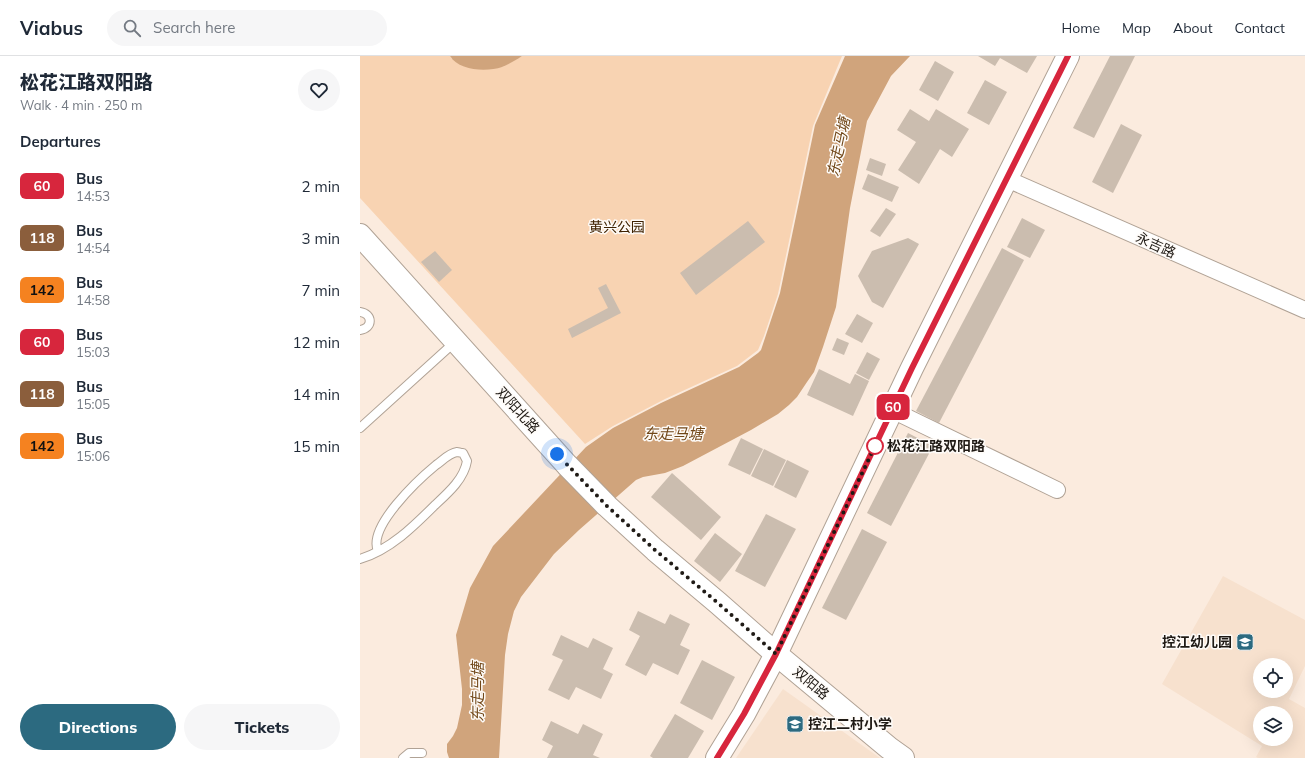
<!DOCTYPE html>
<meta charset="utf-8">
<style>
:root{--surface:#fff;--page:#f6f6f7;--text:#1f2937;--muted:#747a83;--line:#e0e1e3;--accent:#2c6a80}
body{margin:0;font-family:Mulish,"Noto Sans SC",sans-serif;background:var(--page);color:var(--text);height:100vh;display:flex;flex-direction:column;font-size:15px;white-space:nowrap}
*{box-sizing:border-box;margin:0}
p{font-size:13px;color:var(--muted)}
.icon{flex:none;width:22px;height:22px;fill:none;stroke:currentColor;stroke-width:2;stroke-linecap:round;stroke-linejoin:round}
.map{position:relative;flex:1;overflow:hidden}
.side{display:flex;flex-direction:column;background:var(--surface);width:360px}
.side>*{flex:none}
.badge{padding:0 8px;border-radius:6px;font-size:14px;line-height:26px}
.buttons{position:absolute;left:893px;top:602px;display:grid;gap:8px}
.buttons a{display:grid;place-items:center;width:40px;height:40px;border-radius:50%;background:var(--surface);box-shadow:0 4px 16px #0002;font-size:20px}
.you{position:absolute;width:20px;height:20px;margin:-10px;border:3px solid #fff;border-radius:50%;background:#1a73e8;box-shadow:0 0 0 6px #1a73e833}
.map>.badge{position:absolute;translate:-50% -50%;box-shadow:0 0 0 2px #fff}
h2{padding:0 20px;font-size:15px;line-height:36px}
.round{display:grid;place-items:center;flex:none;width:42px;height:42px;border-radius:21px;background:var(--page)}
.headline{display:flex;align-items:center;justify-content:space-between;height:68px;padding:0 20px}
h1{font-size:19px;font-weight:800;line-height:30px}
.action{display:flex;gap:8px;margin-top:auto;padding:8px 20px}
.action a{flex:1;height:46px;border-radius:24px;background:var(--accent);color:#fff;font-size:16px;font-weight:800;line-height:46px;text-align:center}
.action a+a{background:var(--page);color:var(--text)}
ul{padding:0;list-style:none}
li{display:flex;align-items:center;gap:12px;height:52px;padding:0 20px}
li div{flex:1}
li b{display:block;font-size:15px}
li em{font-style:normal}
li .badge{min-width:44px;font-weight:700;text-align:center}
header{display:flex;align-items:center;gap:24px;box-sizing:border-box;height:56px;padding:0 20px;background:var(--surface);border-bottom:1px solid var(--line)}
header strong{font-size:19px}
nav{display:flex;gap:22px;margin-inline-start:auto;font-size:14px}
.search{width:280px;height:36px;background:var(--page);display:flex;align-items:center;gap:10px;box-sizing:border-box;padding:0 14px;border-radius:22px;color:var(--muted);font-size:15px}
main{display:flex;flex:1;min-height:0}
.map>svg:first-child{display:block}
.built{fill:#f7e1ce;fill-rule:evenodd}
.green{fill:#f8d3b2}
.water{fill:#d0a47c}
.building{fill:#cbbdaf}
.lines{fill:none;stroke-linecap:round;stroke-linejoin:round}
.lane-casing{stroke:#b0a295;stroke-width:10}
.street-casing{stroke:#b0a295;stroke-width:18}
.secondary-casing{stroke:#b0a295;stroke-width:24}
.lane{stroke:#fff;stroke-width:8}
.street{stroke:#fff;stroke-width:16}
.secondary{stroke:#fff;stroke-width:22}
.line-casing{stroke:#fff;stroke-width:9}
.line{stroke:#d7263d;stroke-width:6}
.walk{stroke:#1f1a15;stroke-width:4;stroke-dasharray:0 7.2}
.stop-dot{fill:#fff;stroke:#d7263d;stroke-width:2}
.labels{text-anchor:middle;stroke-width:3;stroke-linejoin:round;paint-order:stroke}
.park-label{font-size:14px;fill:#3f2201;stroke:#fefbf8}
.street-label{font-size:14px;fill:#1f1a15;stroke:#fefbf8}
.stop-label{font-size:14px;font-weight:bold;fill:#1f1a15;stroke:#fefbf8;text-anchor:start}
.poi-label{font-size:14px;font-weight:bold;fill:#1f1a15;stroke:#fefbf8;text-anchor:end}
.water-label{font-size:15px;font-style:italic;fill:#714718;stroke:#fefbf8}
</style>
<header>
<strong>Viabus</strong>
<div class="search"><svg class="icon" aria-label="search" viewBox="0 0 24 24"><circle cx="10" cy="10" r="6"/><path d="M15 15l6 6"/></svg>Search here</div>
<nav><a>Home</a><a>Map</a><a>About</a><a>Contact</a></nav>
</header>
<main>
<section class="side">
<div class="headline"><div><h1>松花江路双阳路</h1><p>Walk · 4 min · 250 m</p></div><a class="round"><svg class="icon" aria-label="heart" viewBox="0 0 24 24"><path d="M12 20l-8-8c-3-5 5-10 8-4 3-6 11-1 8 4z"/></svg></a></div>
<h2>Departures</h2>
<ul>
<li><span class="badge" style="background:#d7263d;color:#fff">60</span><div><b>Bus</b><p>14:53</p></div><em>2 min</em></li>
<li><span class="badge" style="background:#8b5e3c;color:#fff">118</span><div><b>Bus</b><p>14:54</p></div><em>3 min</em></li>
<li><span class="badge" style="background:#f58220;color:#111">142</span><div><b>Bus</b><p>14:58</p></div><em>7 min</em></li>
<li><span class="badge" style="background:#d7263d;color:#fff">60</span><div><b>Bus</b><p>15:03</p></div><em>12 min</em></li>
<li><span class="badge" style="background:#8b5e3c;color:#fff">118</span><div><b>Bus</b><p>15:05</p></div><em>14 min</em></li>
<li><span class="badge" style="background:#f58220;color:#111">142</span><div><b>Bus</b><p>15:06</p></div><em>15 min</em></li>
</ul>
<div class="action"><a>Directions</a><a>Tickets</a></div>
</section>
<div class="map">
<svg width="945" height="702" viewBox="0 0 945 702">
<rect width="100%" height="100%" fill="#fbebde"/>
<g class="built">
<path d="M 863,520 L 945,564 L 945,610 L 929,643 L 945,652 L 945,702 L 898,702 L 896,701 L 902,690 L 802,628 ZM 900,609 L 926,609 L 926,635 L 900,635 ZM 900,657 L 926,657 L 926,683 L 900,683 Z"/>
<path d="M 423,633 L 520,702 L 376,702 Z"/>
</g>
<path class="green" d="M 0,0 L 90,0 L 92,3 L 142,11 L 162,0 L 482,0 L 453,70 L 418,238 L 404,280 L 398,294 L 377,310 L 305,343 L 253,370 L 225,388 L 0,142 Z"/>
<g class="water">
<path d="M 90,0 L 162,0 C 156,4 149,8 142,11 C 127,16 99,15 90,0 Z"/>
<path d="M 485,0 L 550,0 L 531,20 L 507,65 L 490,152 L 476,251 L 463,291 L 454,316 L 447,326 L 437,341 L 429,349 L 418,358 L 391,374 L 323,410 L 305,417 L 283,421 L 276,424 L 219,474 L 194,498 L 161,541 L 154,555 L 148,578 L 145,599 L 139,702 L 89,702 L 87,696 L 87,688 L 93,680 L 97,672 L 102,649 L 102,633 L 96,579 L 110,532 L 133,490 L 226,391 L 253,372 L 301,347 L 379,311 L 398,297 L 401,294 L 420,237 L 455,69 Z"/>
</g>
<g class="building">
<path d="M 618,0 L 677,0 L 667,17 L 640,2 L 635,10 Z"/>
<path d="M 750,0 L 775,0 L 734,82 L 713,72 Z"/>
<path d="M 575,5 L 594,16 L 578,45 L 559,34 Z"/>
<path d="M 625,24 L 647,36 L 629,69 L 607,57 Z"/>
<path d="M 550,53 L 569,65 L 576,53 L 609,73 L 592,101 L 580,93 L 559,128 L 538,114 L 556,86 L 537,74 Z"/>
<path d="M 761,68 L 782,79 L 753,137 L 732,126 Z"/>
<path d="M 510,102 L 526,108 L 522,120 L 506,114 Z"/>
<path d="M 508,118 L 539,131 L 532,146 L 502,133 Z"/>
<path d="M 526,152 L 536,158 L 520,181 L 510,175 Z"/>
<path d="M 662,162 L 685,174 L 670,202 L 647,191 Z"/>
<path d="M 388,165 L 405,186 L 336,239 L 320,217 Z"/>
<path d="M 548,182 L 559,188 L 523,252 L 512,246 L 498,220 L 512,195 Z"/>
<path d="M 642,192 L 664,204 L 579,367 L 556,355 Z"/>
<path d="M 75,195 L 92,214 L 79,226 L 61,206 Z"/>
<path d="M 246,228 L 261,257 L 212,282 L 208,273 L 248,252 L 238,232 Z"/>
<path d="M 497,258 L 513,267 L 502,287 L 485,278 Z"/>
<path d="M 477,282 L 489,287 L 484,299 L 472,294 Z"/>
<path d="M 507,296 L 520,303 L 509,324 L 496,317 Z"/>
<path d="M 459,313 L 490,328 L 495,318 L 509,325 L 493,360 L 447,339 Z"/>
<path d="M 548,377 L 573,390 L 531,470 L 507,457 Z"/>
<path d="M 381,382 L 403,393 L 390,419 L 368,409 Z"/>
<path d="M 404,393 L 426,404 L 413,430 L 391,420 Z"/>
<path d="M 427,404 L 449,415 L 436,442 L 414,431 Z"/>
<path d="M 312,417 L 361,461 L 341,484 L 291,441 Z"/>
<path d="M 406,458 L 436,473 L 405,531 L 375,515 Z"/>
<path d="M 502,473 L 527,486 L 486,564 L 462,552 Z"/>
<path d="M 355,477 L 382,498 L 360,526 L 334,505 Z"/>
<path d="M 278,555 L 305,568 L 310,558 L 330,568 L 320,589 L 330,594 L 318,619 L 293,607 L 286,620 L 265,609 L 280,580 L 269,574 Z"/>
<path d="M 201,579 L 228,592 L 233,582 L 253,592 L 243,613 L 253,618 L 241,643 L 216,631 L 209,644 L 188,634 L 203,604 L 192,599 Z"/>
<path d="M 342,604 L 375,621 L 352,664 L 320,647 Z"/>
<path d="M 315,658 L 344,675 L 328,702 L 293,702 L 290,700 Z"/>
<path d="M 191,665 L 218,678 L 223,668 L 243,678 L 233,699 L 240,702 L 187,702 L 193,690 L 182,684 Z"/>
</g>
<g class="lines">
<defs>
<g id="lane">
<path d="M 0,256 C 13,258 13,272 0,274"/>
<path d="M 0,372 L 96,285"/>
<path d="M 0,503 C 30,494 54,470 75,449 C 88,437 104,423 107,405 L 103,397 C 101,397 98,396 97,396 C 89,397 82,405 76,409 C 59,423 7,471 18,495"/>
<path d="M 43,702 L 49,697 L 62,697"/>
</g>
<g id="street">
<path d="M 647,123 L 945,254"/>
<path d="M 532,354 L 697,434"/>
</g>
<g id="secondary">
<path d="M 0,179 L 207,409 L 247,450 L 295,494 L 358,547 L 416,598 L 529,692 L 543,702"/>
<path d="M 357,702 L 384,658 L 416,598 L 552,312 L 708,0"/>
</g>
</defs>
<use href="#lane" class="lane-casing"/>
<use href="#street" class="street-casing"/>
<use href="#secondary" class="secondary-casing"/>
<use href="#lane" class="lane"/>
<use href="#street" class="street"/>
<use href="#secondary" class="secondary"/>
</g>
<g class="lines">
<defs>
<path id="line" d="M 357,702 L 384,658 L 416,598 L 552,312 L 708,0"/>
</defs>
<use href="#line" class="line-casing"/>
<use href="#line" class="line"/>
<path class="walk" d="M 197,398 L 247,450 L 295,494 L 358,547 L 416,598 L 515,390"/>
</g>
<defs>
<symbol id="school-square" viewBox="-11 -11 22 22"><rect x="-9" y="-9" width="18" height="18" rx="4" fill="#2c6a80" stroke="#fefbf8"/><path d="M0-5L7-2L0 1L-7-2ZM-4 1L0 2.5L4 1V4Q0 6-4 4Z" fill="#fff"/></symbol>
</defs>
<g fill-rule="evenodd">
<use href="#school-square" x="875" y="576" width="20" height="20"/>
<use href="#school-square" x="425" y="658" width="20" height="20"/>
</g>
<circle class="stop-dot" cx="515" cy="390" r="8"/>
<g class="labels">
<g class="park-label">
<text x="257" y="176">黄兴公园</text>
</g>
<g class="street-label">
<text transform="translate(796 189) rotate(24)" y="5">永吉路</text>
<text transform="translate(158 354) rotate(48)" y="5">双阳北路</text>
<text transform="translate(451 627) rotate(40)" y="5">双阳路</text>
</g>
<g class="stop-label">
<text x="527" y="395">松花江路双阳路</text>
</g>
<g class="poi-label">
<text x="872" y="591">控江幼儿园</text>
<text x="448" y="673" text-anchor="start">控江二村小学</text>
</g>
<g class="water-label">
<text transform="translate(479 91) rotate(-78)" y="5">东走马塘</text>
<text x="313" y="383">东走马塘</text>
<text transform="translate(118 636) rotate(-90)" y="5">东走马塘</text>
</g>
</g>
</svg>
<div class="buttons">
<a><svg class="icon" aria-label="locate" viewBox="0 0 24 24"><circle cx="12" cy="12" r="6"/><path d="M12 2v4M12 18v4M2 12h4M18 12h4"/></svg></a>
<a><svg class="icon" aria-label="layers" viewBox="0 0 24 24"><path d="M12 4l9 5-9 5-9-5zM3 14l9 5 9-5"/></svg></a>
</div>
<div class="you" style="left:197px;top:398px"></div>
<b class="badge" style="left:533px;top:351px;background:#d7263d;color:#fff">60</b>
</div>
</main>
